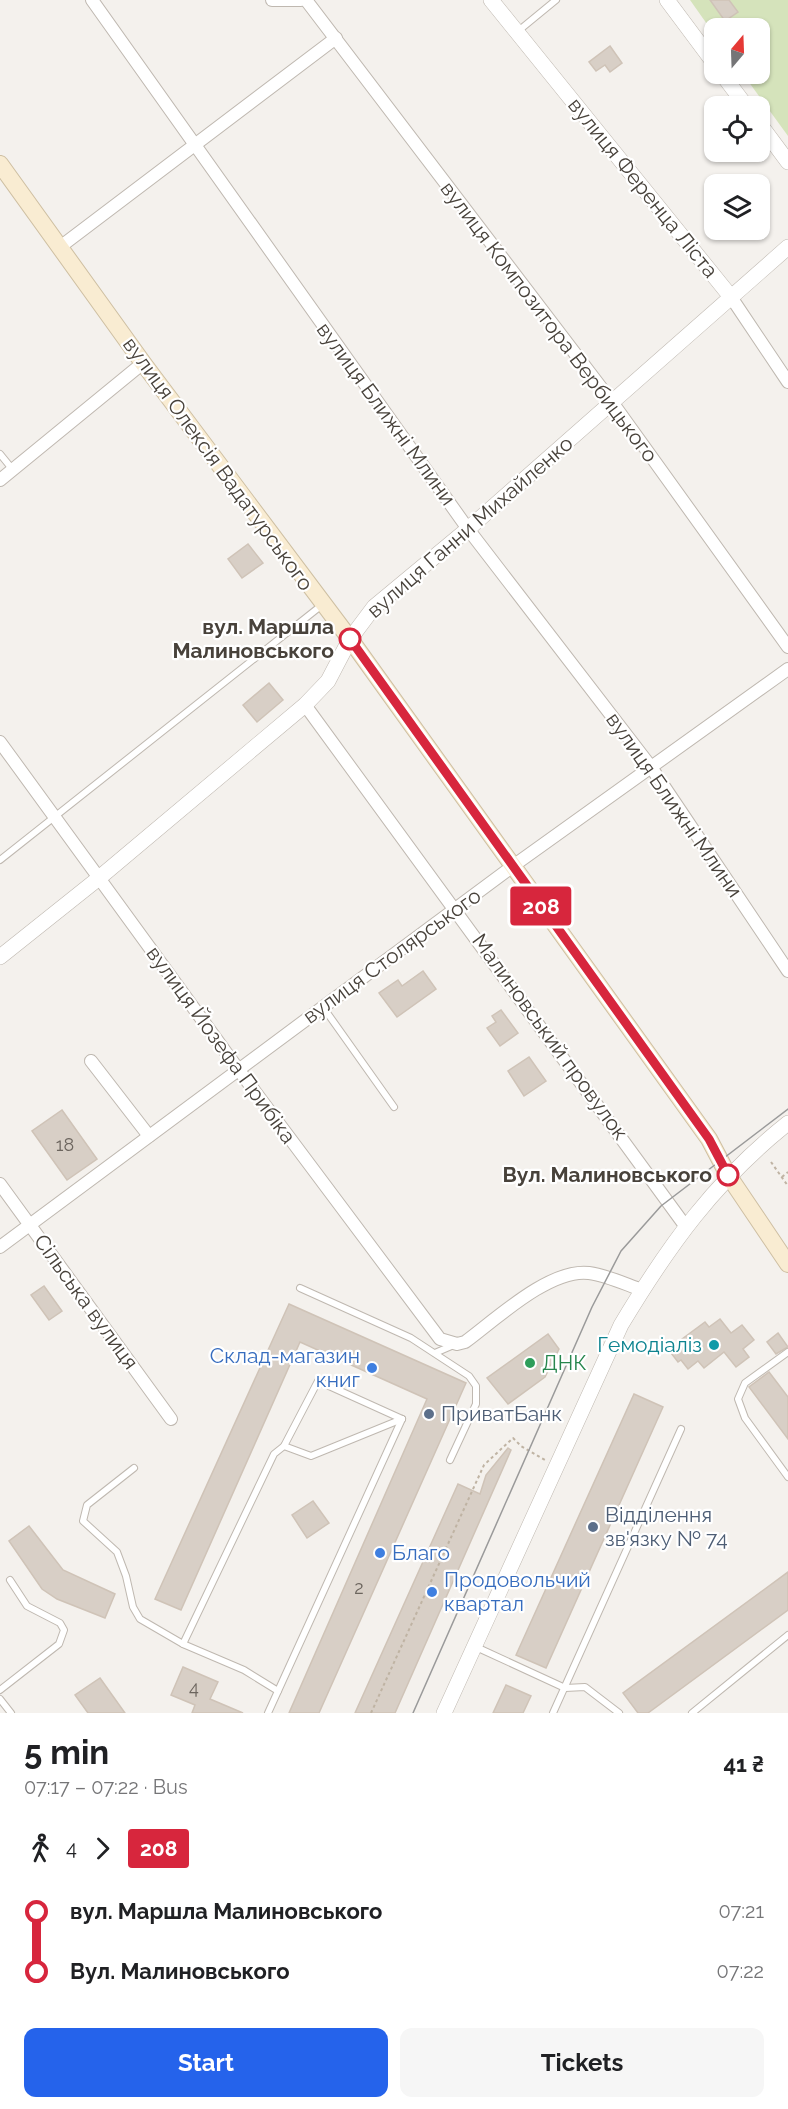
<!DOCTYPE html>
<meta charset="utf-8">
<style>
:root{--surface:#fff;--page:#f6f6f6;--text:#202124;--muted:#757577;--accent:#2563eb}
body{margin:0;font-family:Raleway,sans-serif;background:var(--page);color:var(--text);height:100vh;display:flex;flex-direction:column;font-size:22px;white-space:nowrap}
*{box-sizing:border-box;margin:0}
p{font-size:20px;color:var(--muted)}
.icon{flex:none;width:33px;height:33px;fill:none;stroke:currentColor;stroke-width:2;stroke-linecap:round;stroke-linejoin:round}
.map{position:relative;height:1713px;overflow:hidden}
.drawer{display:flex;flex-direction:column;background:var(--surface);flex:1}
.drawer>*{flex:none}
.badge{padding:0 12px;border-radius:4px;font-size:21px;line-height:39px}
.needle{width:39px;rotate:19deg}
.fabs{position:absolute;left:704px;top:18px;display:grid;gap:12px}
.fabs a{display:grid;place-items:center;width:66px;height:66px;border-radius:12px;background:var(--surface);box-shadow:0 2px 4px #0004;font-size:30px}
.map>.badge{position:absolute;translate:-50% -50%;box-shadow:0 0 0 3px #fff}
.legs{display:flex;align-items:center;gap:9px;height:66px;padding:0 24px;font-size:20px}
.legs p{margin-inline-start:auto}
.summary{display:flex;align-items:center;justify-content:space-between;height:102px;padding:0 24px}
h1{font-size:33px;font-weight:700;line-height:45px}
.primary-button{display:flex;gap:12px;margin-top:auto;padding:12px 24px}
.primary-button a{flex:1;height:69px;border-radius:12px;background:var(--accent);color:#fff;font-size:24px;font-weight:700;line-height:69px;text-align:center}
.primary-button a+a{background:var(--page);color:var(--text)}
ul{padding:0 24px;list-style:none}
li{display:flex;align-items:center;gap:21px;height:60px;font-size:22px}
li i{display:grid;place-items:center;width:9px;height:100%;margin:0 8px;background:currentColor}
li i::after{content:'';width:15px;height:15px;margin:-8px;border:4px solid;border-radius:50%;background:var(--surface)}
li p{margin-inline-start:auto}
li:first-child i{background:linear-gradient(#0000 50%,currentColor 0)}
li:last-child i{background:linear-gradient(currentColor 50%,#0000 0)}
.map>svg:first-child{display:block}
.green{fill:#d5e3bb}
.building{fill:#d8cfc6;stroke:#cfc3b7;stroke-width:1.5}
.lines{fill:none;stroke-linecap:round;stroke-linejoin:round}
.service-casing{stroke:#bfb8b0;stroke-width:8}
.minor-casing{stroke:#bfb8b0;stroke-width:14}
.tertiary-casing{stroke:#bfb8b0;stroke-width:16}
.secondary-casing{stroke:#cebfa2;stroke-width:18}
.path{stroke:#bfb3a3;stroke-width:2;stroke-dasharray:3 3;stroke-linecap:butt}
.service{stroke:#fff;stroke-width:6}
.minor{stroke:#fff;stroke-width:12}
.tertiary{stroke:#fff;stroke-width:15}
.secondary{stroke:#f9ecd2;stroke-width:16}
.tram{stroke:#9a9a9a;stroke-width:1.5}
.line-1-casing{stroke:#fff;stroke-width:14}
.line-1{stroke:#d7263d;stroke-width:9}
.stop-1-dot{fill:#fff;stroke:#d7263d;stroke-width:3}
.culture-dot{fill:#0f9aa8;stroke:#fff;stroke-width:2}
.leisure-dot{fill:#2e9e5b;stroke:#fff;stroke-width:2}
.shop-dot{fill:#3f7fe0;stroke:#fff;stroke-width:2}
.service-dot{fill:#5c6f8a;stroke:#fff;stroke-width:2}
.labels{text-anchor:middle;stroke-width:4.5;stroke-linejoin:round;paint-order:stroke}
.number-label{font-size:18px;fill:#6c655e}
.street-label{font-size:21px;fill:#48423b;stroke:#fff}
.stop-label{font-size:21px;font-weight:bold;fill:#48423b;stroke:#fff;text-anchor:end}
.culture-label{font-size:21px;fill:#0d838f;stroke:#fff;text-anchor:end}
.shop-label{font-size:21px;fill:#366cbe;stroke:#fff;text-anchor:start}
.leisure-label{font-size:21px;fill:#27864d;stroke:#fff;text-anchor:start}
.service-label{font-size:21px;fill:#4e5e75;stroke:#fff;text-anchor:start}
</style>
<div class="map">
<svg width="788" height="1713" viewBox="0 0 788 1713">
<rect width="100%" height="100%" fill="#f4f1ed"/>
<path class="green" d="M 690,0 L 788,0 L 788,136 L 743,74 L 759,74 L 759,28 L 714,28 L 714,34 Z"/>
<g class="building">
<path d="M 710,0 L 729,0 L 738,12 L 725,21 Z"/>
<path d="M 610,46 L 622,63 L 610,72 L 605,65 L 596,71 L 589,62 Z"/>
<path d="M 248,544 L 263,563 L 242,578 L 228,559 Z"/>
<path d="M 269,683 L 283,700 L 257,722 L 243,705 Z"/>
<path d="M 423,971 L 436,989 L 397,1017 L 379,993 L 398,980 L 402,986 Z"/>
<path d="M 501,1010 L 518,1033 L 500,1046 L 487,1028 L 496,1022 L 492,1016 Z"/>
<path d="M 529,1057 L 546,1081 L 524,1096 L 508,1071 Z"/>
<path d="M 62,1110 L 97,1159 L 67,1180 L 32,1131 Z"/>
<path d="M 44,1286 L 62,1311 L 49,1320 L 31,1295 Z"/>
<path d="M 289,1304 L 466,1383 L 319,1713 L 289,1713 L 427,1399 L 300,1342 L 181,1610 L 155,1599 Z"/>
<path d="M 720,1319 L 731,1333 L 742,1325 L 754,1340 L 743,1349 L 749,1357 L 736,1367 L 724,1352 L 704,1368 L 698,1361 L 688,1369 L 681,1360 L 678,1362 L 671,1353 L 685,1342 L 682,1339 L 705,1322 L 709,1327 Z"/>
<path d="M 778,1333 L 788,1347 L 776,1354 L 767,1342 Z"/>
<path d="M 548,1334 L 559,1349 L 545,1377 L 508,1404 L 487,1378 Z"/>
<path d="M 769,1372 L 788,1397 L 788,1439 L 749,1387 Z"/>
<path d="M 634,1394 L 663,1407 L 546,1668 L 516,1655 Z"/>
<path d="M 508,1448 L 511,1450 L 395,1713 L 355,1713 L 458,1484 L 480,1494 L 486,1475 Z"/>
<path d="M 313,1501 L 329,1523 L 307,1538 L 292,1515 Z"/>
<path d="M 29,1526 L 63,1570 L 115,1594 L 105,1618 L 57,1599 L 42,1589 L 9,1541 Z"/>
<path d="M 788,1572 L 788,1610 L 648,1713 L 638,1713 L 623,1693 Z"/>
<path d="M 183,1667 L 218,1682 L 210,1699 L 243,1713 L 192,1713 L 195,1705 L 171,1695 Z"/>
<path d="M 100,1678 L 125,1713 L 88,1713 L 75,1695 Z"/>
<path d="M 506,1685 L 531,1696 L 523,1713 L 493,1713 Z"/>
</g>
<g class="lines">
<defs>
<g id="service">
<path d="M 517,32 L 556,0"/>
<path d="M 0,454 L 13,470"/>
<path d="M 0,860 L 322,605"/>
<path d="M 323,1007 L 394,1107"/>
<path d="M 300,1288 L 411,1338 L 469,1376 L 476,1386 L 476,1404 L 450,1460"/>
<path d="M 788,1352 L 745,1383 L 738,1399 L 745,1418 L 788,1477"/>
<path d="M 435,1353 L 456,1344"/>
<path d="M 284,1446 L 311,1456 L 402,1419"/>
<path d="M 134,1468 L 87,1505 L 83,1521 L 117,1552 L 126,1576 L 133,1607 L 140,1619 L 183,1644 L 244,1670 L 278,1691"/>
<path d="M 183,1644 L 274,1454 L 284,1446 L 318,1381 L 402,1419"/>
<path d="M 476,1647 L 565,1688 L 585,1687 L 619,1713"/>
<path d="M 0,1690 L 59,1644 L 64,1630 L 60,1623 L 27,1606 L 10,1580"/>
<path d="M 0,1699 L 11,1713"/>
<path d="M 268,1713 L 402,1419"/>
<path d="M 553,1713 L 681,1429"/>
<path d="M 692,1713 L 788,1635"/>
</g>
<g id="minor">
<path d="M 92,0 L 468,529 L 651,767 L 788,971"/>
<path d="M 272,0 L 301,0"/>
<path d="M 306,0 L 612,402 L 788,647"/>
<path d="M 60,247 L 336,38"/>
<path d="M 731,297 L 788,382"/>
<path d="M 0,480 L 143,363"/>
<path d="M 305,705 L 686,1227"/>
<path d="M 0,742 L 238,1069 L 440,1339 L 457,1344 L 465,1342 C 495,1320 550,1268 589,1273 C 606,1275 625,1284 642,1290"/>
<path d="M 91,1061 L 149,1136"/>
<path d="M 0,1184 L 171,1419"/>
<path d="M 0,1247 L 513,866 L 788,669"/>
</g>
<g id="tertiary">
<path d="M 491,0 L 731,297"/>
<path d="M 667,0 L 714,63"/>
<path d="M 722,74 L 746,106"/>
<path d="M 759,123 L 788,162"/>
<path d="M 0,957 L 99,878 L 305,705 L 328,681 L 350,639 L 374,607 L 468,529 L 788,247"/>
<path d="M 444,1713 L 621,1325 C 669,1245 715,1181 788,1123"/>
</g>
<path id="secondary" d="M 0,164 L 143,363 L 350,639 L 709,1139 L 728,1175 L 788,1264"/>
</defs>
<use href="#service" class="service-casing"/>
<use href="#minor" class="minor-casing"/>
<use href="#tertiary" class="tertiary-casing"/>
<use href="#secondary" class="secondary-casing"/>
<g class="path">
<path d="M 771,1162 L 788,1186"/>
<path d="M 782,1177 L 788,1172"/>
<path d="M 371,1713 L 484,1465 L 513,1438 L 521,1446 L 545,1460"/>
</g>
<use href="#service" class="service"/>
<use href="#minor" class="minor"/>
<use href="#tertiary" class="tertiary"/>
<use href="#secondary" class="secondary"/>
<path class="tram" d="M 413,1713 L 592,1307 L 621,1251 L 661,1206 L 788,1109"/>
</g>
<g class="lines">
<defs>
<path id="line-1" d="M 350,639 L 709,1139 L 728,1175"/>
</defs>
<use href="#line-1" class="line-1-casing"/>
<use href="#line-1" class="line-1"/>
</g>
<g class="stop-1-dot">
<circle cx="350" cy="639" r="10"/>
<circle cx="728" cy="1175" r="10"/>
</g>
<circle class="culture-dot" cx="714" cy="1345" r="6"/>
<circle class="leisure-dot" cx="530" cy="1363" r="6"/>
<g class="shop-dot">
<circle cx="372" cy="1368" r="6"/>
<circle cx="380" cy="1553" r="6"/>
<circle cx="432" cy="1592" r="6"/>
</g>
<g class="service-dot">
<circle cx="429" cy="1414" r="6"/>
<circle cx="593" cy="1527" r="6"/>
</g>
<g class="labels">
<g class="number-label">
<text x="65" y="1151">18</text>
<text x="359" y="1594">2</text>
<text x="194" y="1694">4</text>
</g>
<g class="street-label">
<text transform="translate(643 188) rotate(51)" y="7">вулиця Ференца Ліста</text>
<text transform="translate(549 322) rotate(53)" y="7">вулиця Композитора Вербицького</text>
<text transform="translate(386 414) rotate(54)" y="7">вулиця Ближні Млини</text>
<text transform="translate(218 464) rotate(54)" y="7">вулиця Олексія Вадатурського</text>
<text transform="translate(470 527) rotate(-41)" y="7">вулиця Ганни Михайленко</text>
<text transform="translate(674 805) rotate(55)" y="7">вулиця Ближні Млини</text>
<text transform="translate(392 956) rotate(-36)" y="7">вулиця Столярського</text>
<text transform="translate(550 1037) rotate(54)" y="7">Малиновський провулок</text>
<text transform="translate(221 1045) rotate(54)" y="7">вулиця Йозефа Прибіка</text>
<text transform="translate(86 1302) rotate(54)" y="7">Сільська вулиця</text>
</g>
<g class="stop-label">
<text x="334" y="634">вул. Маршла<tspan x="334" dy="24">Малиновського</tspan></text>
<text x="712" y="1182">Вул. Малиновського</text>
</g>
<g class="culture-label">
<text x="702" y="1352">Гемодіаліз</text>
</g>
<g class="shop-label">
<text x="360" y="1363" text-anchor="end">Склад-магазин<tspan x="360" dy="24">книг</tspan></text>
<text x="392" y="1560">Благо</text>
<text x="444" y="1587">Продовольчий<tspan x="444" dy="24">квартал</tspan></text>
</g>
<g class="leisure-label">
<text x="542" y="1370">ДНК</text>
</g>
<g class="service-label">
<text x="441" y="1421">ПриватБанк</text>
<text x="605" y="1522">Відділення<tspan x="605" dy="24">зв'язку № 74</tspan></text>
</g>
</g>
</svg>
<div class="fabs">
<a><svg class="needle" viewBox="-14 -14 28 28"><path d="M0-13l5 13h-10z" fill="#e53935"/><path d="M0 13l5-13h-10z" fill="#757577"/></svg></a>
<a><svg class="icon" aria-label="locate" viewBox="0 0 24 24"><circle cx="12" cy="12" r="6"/><path d="M12 2v4M12 18v4M2 12h4M18 12h4"/></svg></a>
<a><svg class="icon" aria-label="layers" viewBox="0 0 24 24"><path d="M12 4l9 5-9 5-9-5zM3 14l9 5 9-5"/></svg></a>
</div>
<b class="badge" style="left:541px;top:906px;background:#d7263d;color:#fff">208</b>
</div>
<section class="drawer">
<div class="summary"><div><h1>5 min</h1><p>07:17 – 07:22 · Bus</p></div><b>41 ₴</b></div>
<div class="legs"><svg class="icon" aria-label="walk" viewBox="0 0 24 24"><circle cx="13" cy="4" r="2"/><path d="M13 8l-2 6 4 7M11 14l-3 7M7 12l3-4h3l4 4"/></svg>4<svg class="icon" aria-label="forward" viewBox="0 0 24 24"><path d="M9 5l7 7-7 7"/></svg><b class="badge" style="background:#d7263d;color:#fff">208</b></div>
<ul>
<li><i style="color:#d7263d"></i><b>вул. Маршла Малиновського</b><p>07:21</p></li>
<li><i style="color:#d7263d"></i><b>Вул. Малиновського</b><p>07:22</p></li>
</ul>
<div class="primary-button"><a>Start</a><a>Tickets</a></div>
</section>
